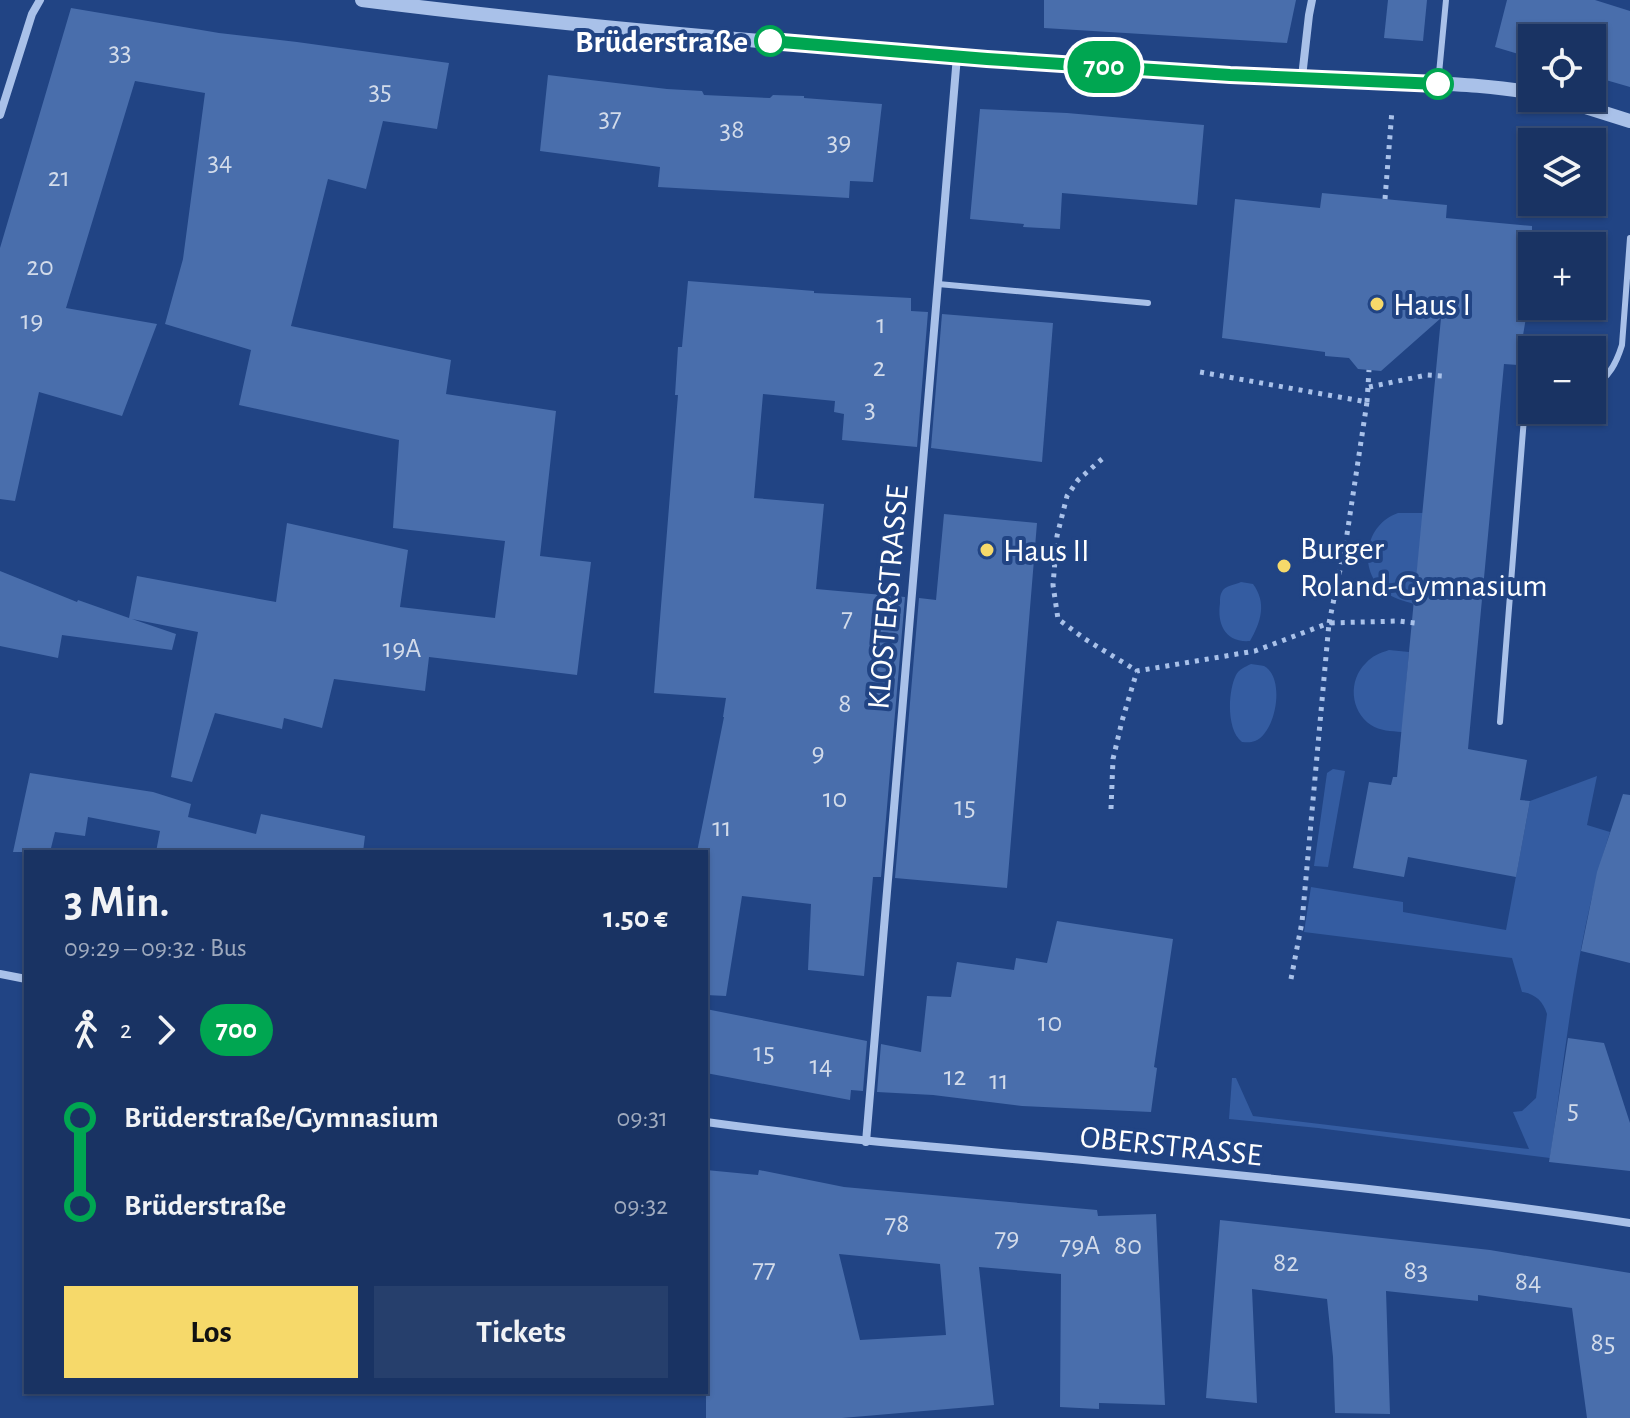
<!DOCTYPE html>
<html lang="de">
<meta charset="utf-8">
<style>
:root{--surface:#193363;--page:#263f6c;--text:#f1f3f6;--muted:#9faabe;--line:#374e78;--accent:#f6d96a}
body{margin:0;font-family:"Alegreya Sans",sans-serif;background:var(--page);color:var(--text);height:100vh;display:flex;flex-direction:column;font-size:30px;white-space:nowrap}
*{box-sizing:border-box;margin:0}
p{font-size:26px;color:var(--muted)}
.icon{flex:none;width:44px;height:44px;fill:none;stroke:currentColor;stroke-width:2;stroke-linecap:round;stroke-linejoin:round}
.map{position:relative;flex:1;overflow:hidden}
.details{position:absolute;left:24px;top:850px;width:684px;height:544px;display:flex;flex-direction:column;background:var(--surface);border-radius:0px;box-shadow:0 2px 6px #0004,0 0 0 2px var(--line)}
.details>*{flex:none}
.badge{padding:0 16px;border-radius:26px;font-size:28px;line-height:52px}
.tools{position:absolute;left:1518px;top:24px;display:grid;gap:16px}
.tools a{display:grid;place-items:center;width:88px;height:88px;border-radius:0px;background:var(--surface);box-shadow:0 2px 6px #0004,0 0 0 2px var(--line);font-size:40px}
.map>.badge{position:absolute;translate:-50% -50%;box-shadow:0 0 0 4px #fff}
.legs{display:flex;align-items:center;gap:12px;height:88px;padding:0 40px;font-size:26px}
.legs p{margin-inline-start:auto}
.headline{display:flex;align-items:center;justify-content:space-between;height:136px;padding:0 40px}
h1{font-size:44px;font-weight:700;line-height:60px}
.primary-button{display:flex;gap:16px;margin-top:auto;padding:16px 40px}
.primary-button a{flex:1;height:92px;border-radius:0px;background:var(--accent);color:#111;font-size:32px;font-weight:700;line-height:92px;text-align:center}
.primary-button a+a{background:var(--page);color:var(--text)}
ul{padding:0 40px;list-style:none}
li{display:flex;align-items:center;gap:28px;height:88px;font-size:30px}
li i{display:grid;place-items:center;width:12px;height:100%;margin:0 10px;background:currentColor}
li i::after{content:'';width:20px;height:20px;margin:-10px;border:6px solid;border-radius:50%;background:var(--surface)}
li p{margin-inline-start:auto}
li:first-child i{background:linear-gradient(#0000 50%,currentColor 0)}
li:last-child i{background:linear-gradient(currentColor 50%,#0000 0)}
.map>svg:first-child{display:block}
.green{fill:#345ca1}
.building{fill:#496eac;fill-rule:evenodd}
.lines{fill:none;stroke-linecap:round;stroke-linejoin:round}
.path{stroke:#a9c1e9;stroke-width:5;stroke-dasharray:4 6;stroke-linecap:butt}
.service{stroke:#a9c1e9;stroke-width:6}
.minor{stroke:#a9c1e9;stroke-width:8}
.tertiary{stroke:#a9c1e9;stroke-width:14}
.line-1-casing{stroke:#fff;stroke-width:18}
.line-1{stroke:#00a651;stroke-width:12}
.stop-1-dot{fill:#fff;stroke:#00a651;stroke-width:4}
.poi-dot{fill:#f6d96a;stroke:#214484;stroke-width:3}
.labels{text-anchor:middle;stroke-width:8;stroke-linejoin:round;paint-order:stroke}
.number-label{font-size:28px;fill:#d2dbea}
.stop-label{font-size:32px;font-weight:bold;fill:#fff;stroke:#214484;text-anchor:end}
.poi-label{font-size:32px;fill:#fff;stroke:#214484;text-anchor:start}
.street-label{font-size:32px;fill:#fff;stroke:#214484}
</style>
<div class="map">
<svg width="1630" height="1418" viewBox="0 0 1630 1418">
<rect width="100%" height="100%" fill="#214484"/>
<g class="green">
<path d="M 1398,513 L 1423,513 L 1414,604 C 1404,601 1393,598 1385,592 C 1357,570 1365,524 1398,513 Z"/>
<path d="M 1241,582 L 1253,584 C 1267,603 1261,622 1250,641 C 1225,643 1217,624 1220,603 C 1220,597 1220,595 1223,590 C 1228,585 1235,585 1241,582 Z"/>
<path d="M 1389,650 L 1409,652 L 1402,732 C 1391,731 1380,731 1371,725 C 1350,711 1348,680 1366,663 C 1372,656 1380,653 1389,650 Z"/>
<path d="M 1251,664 C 1255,665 1261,665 1264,666 C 1286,678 1276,733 1255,741 C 1250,743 1246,742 1242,742 C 1226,730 1228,691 1236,675 C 1239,669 1245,667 1251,664 Z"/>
<path d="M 1333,769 L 1345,771 L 1328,867 L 1314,866 L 1327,773 Z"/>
<path d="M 1597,776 L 1587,825 L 1610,832 C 1576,938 1566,1049 1550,1158 L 1318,1128 L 1229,1119 L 1232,1078 L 1236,1078 L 1253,1116 L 1529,1149 L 1513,1112 L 1522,1111 L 1536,1098 L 1547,1014 C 1543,1001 1535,994 1522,992 L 1512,958 L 1304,932 L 1311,887 L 1403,902 L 1403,912 L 1506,930 L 1530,801 Z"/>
</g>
<g class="building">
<path d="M 1044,0 L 1296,0 L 1287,43 L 1044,28 Z"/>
<path d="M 1388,0 L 1427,0 L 1423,41 L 1384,38 Z"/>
<path d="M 1507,0 L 1595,0 L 1630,11 L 1630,87 L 1592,76 L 1592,38 L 1532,38 L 1532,58 L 1495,47 Z"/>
<path d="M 71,8 L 219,33 L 297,42 L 449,63 L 437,129 L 383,121 L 366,189 L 328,179 L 291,326 L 451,360 L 446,394 L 556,411 L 540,556 L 591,562 L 577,675 L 429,657 L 425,691 L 334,679 L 322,728 L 284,718 L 282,729 L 215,713 L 192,782 L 171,777 L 198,632 L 132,619 L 176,634 L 172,650 L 62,635 L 58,658 L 0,646 L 0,571 L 77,602 L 78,600 L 129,618 L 137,576 L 276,602 L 287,523 L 408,550 L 400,607 L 495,618 L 505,541 L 393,528 L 399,440 L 239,405 L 251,350 L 165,324 L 183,259 L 205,93 L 135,81 L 66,308 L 157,324 L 122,416 L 39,392 L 15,501 L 0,499 L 0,248 Z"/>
<path d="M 548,75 L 667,89 L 702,91 L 704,95 L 770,98 L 773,95 L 804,96 L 804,98 L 882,104 L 873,182 L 850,181 L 849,198 L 658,187 L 660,167 L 540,151 Z"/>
<path d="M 980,109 L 1067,113 L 1204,125 L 1197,205 L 1062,193 L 1060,229 L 1023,227 L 1024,224 L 970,219 Z"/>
<path d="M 1322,193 L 1447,205 L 1446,218 L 1532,226 L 1532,282 L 1518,365 L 1504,364 L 1468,749 L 1527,760 L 1520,800 L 1530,801 L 1516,877 L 1408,857 L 1404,877 L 1353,868 L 1369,782 L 1391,785 L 1393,777 L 1397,777 L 1441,318 L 1381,371 L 1358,369 L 1349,358 L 1325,356 L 1325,352 L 1222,338 L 1235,199 L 1320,208 Z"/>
<path d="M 688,281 L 814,291 L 814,293 L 911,298 L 911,311 L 928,312 L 917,447 L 842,440 L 844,414 L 834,412 L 835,401 L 763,394 L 754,498 L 824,504 L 816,589 L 905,597 L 881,877 L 873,877 L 864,976 L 808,970 L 811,904 L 742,896 L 726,996 L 706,995 L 706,852 L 697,852 L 724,717 L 723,717 L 726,698 L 654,693 L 678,395 L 675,395 L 678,347 L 682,347 Z"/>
<path d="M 942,314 L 1053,323 L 1042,462 L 931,448 Z"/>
<path d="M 944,514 L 1037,523 L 1007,888 L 895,878 L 919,598 L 936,600 Z"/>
<path d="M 30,773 L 153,792 L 191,804 L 188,817 L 256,834 L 261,814 L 365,836 L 363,852 L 156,852 L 160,831 L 88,817 L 85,836 L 55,832 L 50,852 L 13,852 Z"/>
<path d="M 1623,794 L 1630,795 L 1630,963 L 1581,951 L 1597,872 Z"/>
<path d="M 1057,921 L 1173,939 L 1154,1067 L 1157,1068 L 1151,1112 L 1022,1106 L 933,1095 L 877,1092 L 881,1044 L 921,1052 L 927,996 L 951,997 L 957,962 L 1014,970 L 1016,958 L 1047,963 Z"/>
<path d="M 706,1009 L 867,1041 L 863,1091 L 851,1090 L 850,1100 L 706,1073 Z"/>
<path d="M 1568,1038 L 1604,1043 L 1630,1123 L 1630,1171 L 1549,1162 Z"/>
<path d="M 706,1170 L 758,1175 L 759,1170 L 844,1187 L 1097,1210 L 1098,1216 L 1156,1214 L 1165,1405 L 1099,1403 L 1099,1409 L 1060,1407 L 1061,1274 L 979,1267 L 994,1405 L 842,1418 L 706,1418 ZM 839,1254 L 940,1264 L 946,1335 L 860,1340 Z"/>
<path d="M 1220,1220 L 1490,1250 L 1630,1273 L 1630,1418 L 1587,1418 L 1572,1308 L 1478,1295 L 1478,1301 L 1386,1291 L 1390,1414 L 1335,1413 L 1333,1357 L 1327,1299 L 1252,1289 L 1257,1403 L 1206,1398 Z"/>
</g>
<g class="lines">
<g class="path">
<path d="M 1385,199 L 1392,110"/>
<path d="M 1369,387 L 1427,375 L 1443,376"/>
<path d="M 1367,402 L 1369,370"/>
<path d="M 1102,459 L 1078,480 L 1067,496 L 1057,536 L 1053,585 L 1058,619 L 1085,639 L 1137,671"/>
<path d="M 1111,809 L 1113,759 L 1122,721 L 1137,671 L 1255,651 L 1329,623 L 1346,541 L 1367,402 L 1200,372"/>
<path d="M 1291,979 L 1302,922 L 1329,623 L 1398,621 L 1415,623"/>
</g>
<g class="service">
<path d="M 1438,84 L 1446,0"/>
<path d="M 938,284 L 1148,303"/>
<path d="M 1592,385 C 1609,380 1617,361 1622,345 L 1630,238"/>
<path d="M 1500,722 L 1524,418 L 1532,402"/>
</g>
<g class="minor">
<path d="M 1302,77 L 1309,15 L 1312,0"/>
<path d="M 0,115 L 32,14 L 40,0"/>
<path d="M 0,974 L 26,979"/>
<path d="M 706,1122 C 835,1140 964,1149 1093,1161 C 1272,1178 1452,1196 1630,1223"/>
<path d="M 866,1142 L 957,56"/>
</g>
<g class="tertiary">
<path d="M 362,0 C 630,34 900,53 1170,71 C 1248,76 1327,78 1406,82 C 1448,84 1491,85 1532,93"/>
<path d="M 1557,98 L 1630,121"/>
</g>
</g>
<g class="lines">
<defs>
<path id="line-1" d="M 770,41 L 987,59 L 1230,75 L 1438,84"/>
</defs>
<use href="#line-1" class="line-1-casing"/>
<use href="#line-1" class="line-1"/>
</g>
<g class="stop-1-dot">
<circle cx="770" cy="41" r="14"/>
<circle cx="1438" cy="84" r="14"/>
</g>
<g class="poi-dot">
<circle cx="1377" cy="304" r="8"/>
<circle cx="987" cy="550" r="8"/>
<circle cx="1284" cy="566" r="8"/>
</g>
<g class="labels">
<g class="number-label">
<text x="120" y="60">33</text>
<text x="380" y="99">35</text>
<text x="610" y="126">37</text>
<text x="732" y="138">38</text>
<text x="839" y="150">39</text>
<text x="220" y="170">34</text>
<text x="59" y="186">21</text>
<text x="40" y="275">20</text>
<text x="32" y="329">19</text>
<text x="881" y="333">1</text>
<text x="879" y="376">2</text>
<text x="870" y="417">3</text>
<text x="847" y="626">7</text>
<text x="402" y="657">19A</text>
<text x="845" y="712">8</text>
<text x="818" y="761">9</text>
<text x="835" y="807">10</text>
<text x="965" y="815">15</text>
<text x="722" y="836">11</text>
<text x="1050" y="1031">10</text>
<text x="764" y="1061">15</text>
<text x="821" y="1074">14</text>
<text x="955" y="1085">12</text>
<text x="999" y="1089">11</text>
<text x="1573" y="1118">5</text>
<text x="897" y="1232">78</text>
<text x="1007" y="1246">79</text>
<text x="1080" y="1254">79A</text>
<text x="1128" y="1254">80</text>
<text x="1286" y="1271">82</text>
<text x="764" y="1277">77</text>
<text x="1416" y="1279">83</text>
<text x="1528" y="1290">84</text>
<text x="1603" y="1351">85</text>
</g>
<g class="stop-label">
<text x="748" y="52">Brüderstraße</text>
</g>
<g class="poi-label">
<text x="1393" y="315">Haus I</text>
<text x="1300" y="559">Burger<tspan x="1300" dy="37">Roland-Gymnasium</tspan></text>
<text x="1003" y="561">Haus II</text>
</g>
<g class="street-label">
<text transform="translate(887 597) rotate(-85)" y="11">KLOSTERSTRASSE</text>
<text transform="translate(1171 1145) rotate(6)" y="11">OBERSTRASSE</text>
</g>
</g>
</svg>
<div class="tools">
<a><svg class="icon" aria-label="locate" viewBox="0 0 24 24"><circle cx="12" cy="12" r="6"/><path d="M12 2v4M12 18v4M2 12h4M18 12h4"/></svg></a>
<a><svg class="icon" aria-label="layers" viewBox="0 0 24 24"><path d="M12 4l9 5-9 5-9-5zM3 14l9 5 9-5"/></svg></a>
<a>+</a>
<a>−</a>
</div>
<b class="badge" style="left:1104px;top:67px;background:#00a651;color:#fff">700</b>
<section class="details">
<div class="headline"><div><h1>3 Min.</h1><p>09:29 – 09:32 · Bus</p></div><b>1.50 €</b></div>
<div class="legs"><svg class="icon" aria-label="walk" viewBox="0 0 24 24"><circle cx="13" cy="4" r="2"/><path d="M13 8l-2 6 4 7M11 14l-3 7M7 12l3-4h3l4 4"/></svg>2<svg class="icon" aria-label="forward" viewBox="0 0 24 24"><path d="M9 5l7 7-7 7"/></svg><b class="badge" style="background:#00a651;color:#fff">700</b></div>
<ul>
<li><i style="color:#00a651"></i><b>Brüderstraße/Gymnasium</b><p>09:31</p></li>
<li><i style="color:#00a651"></i><b>Brüderstraße</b><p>09:32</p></li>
</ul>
<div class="primary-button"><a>Los</a><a>Tickets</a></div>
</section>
</div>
